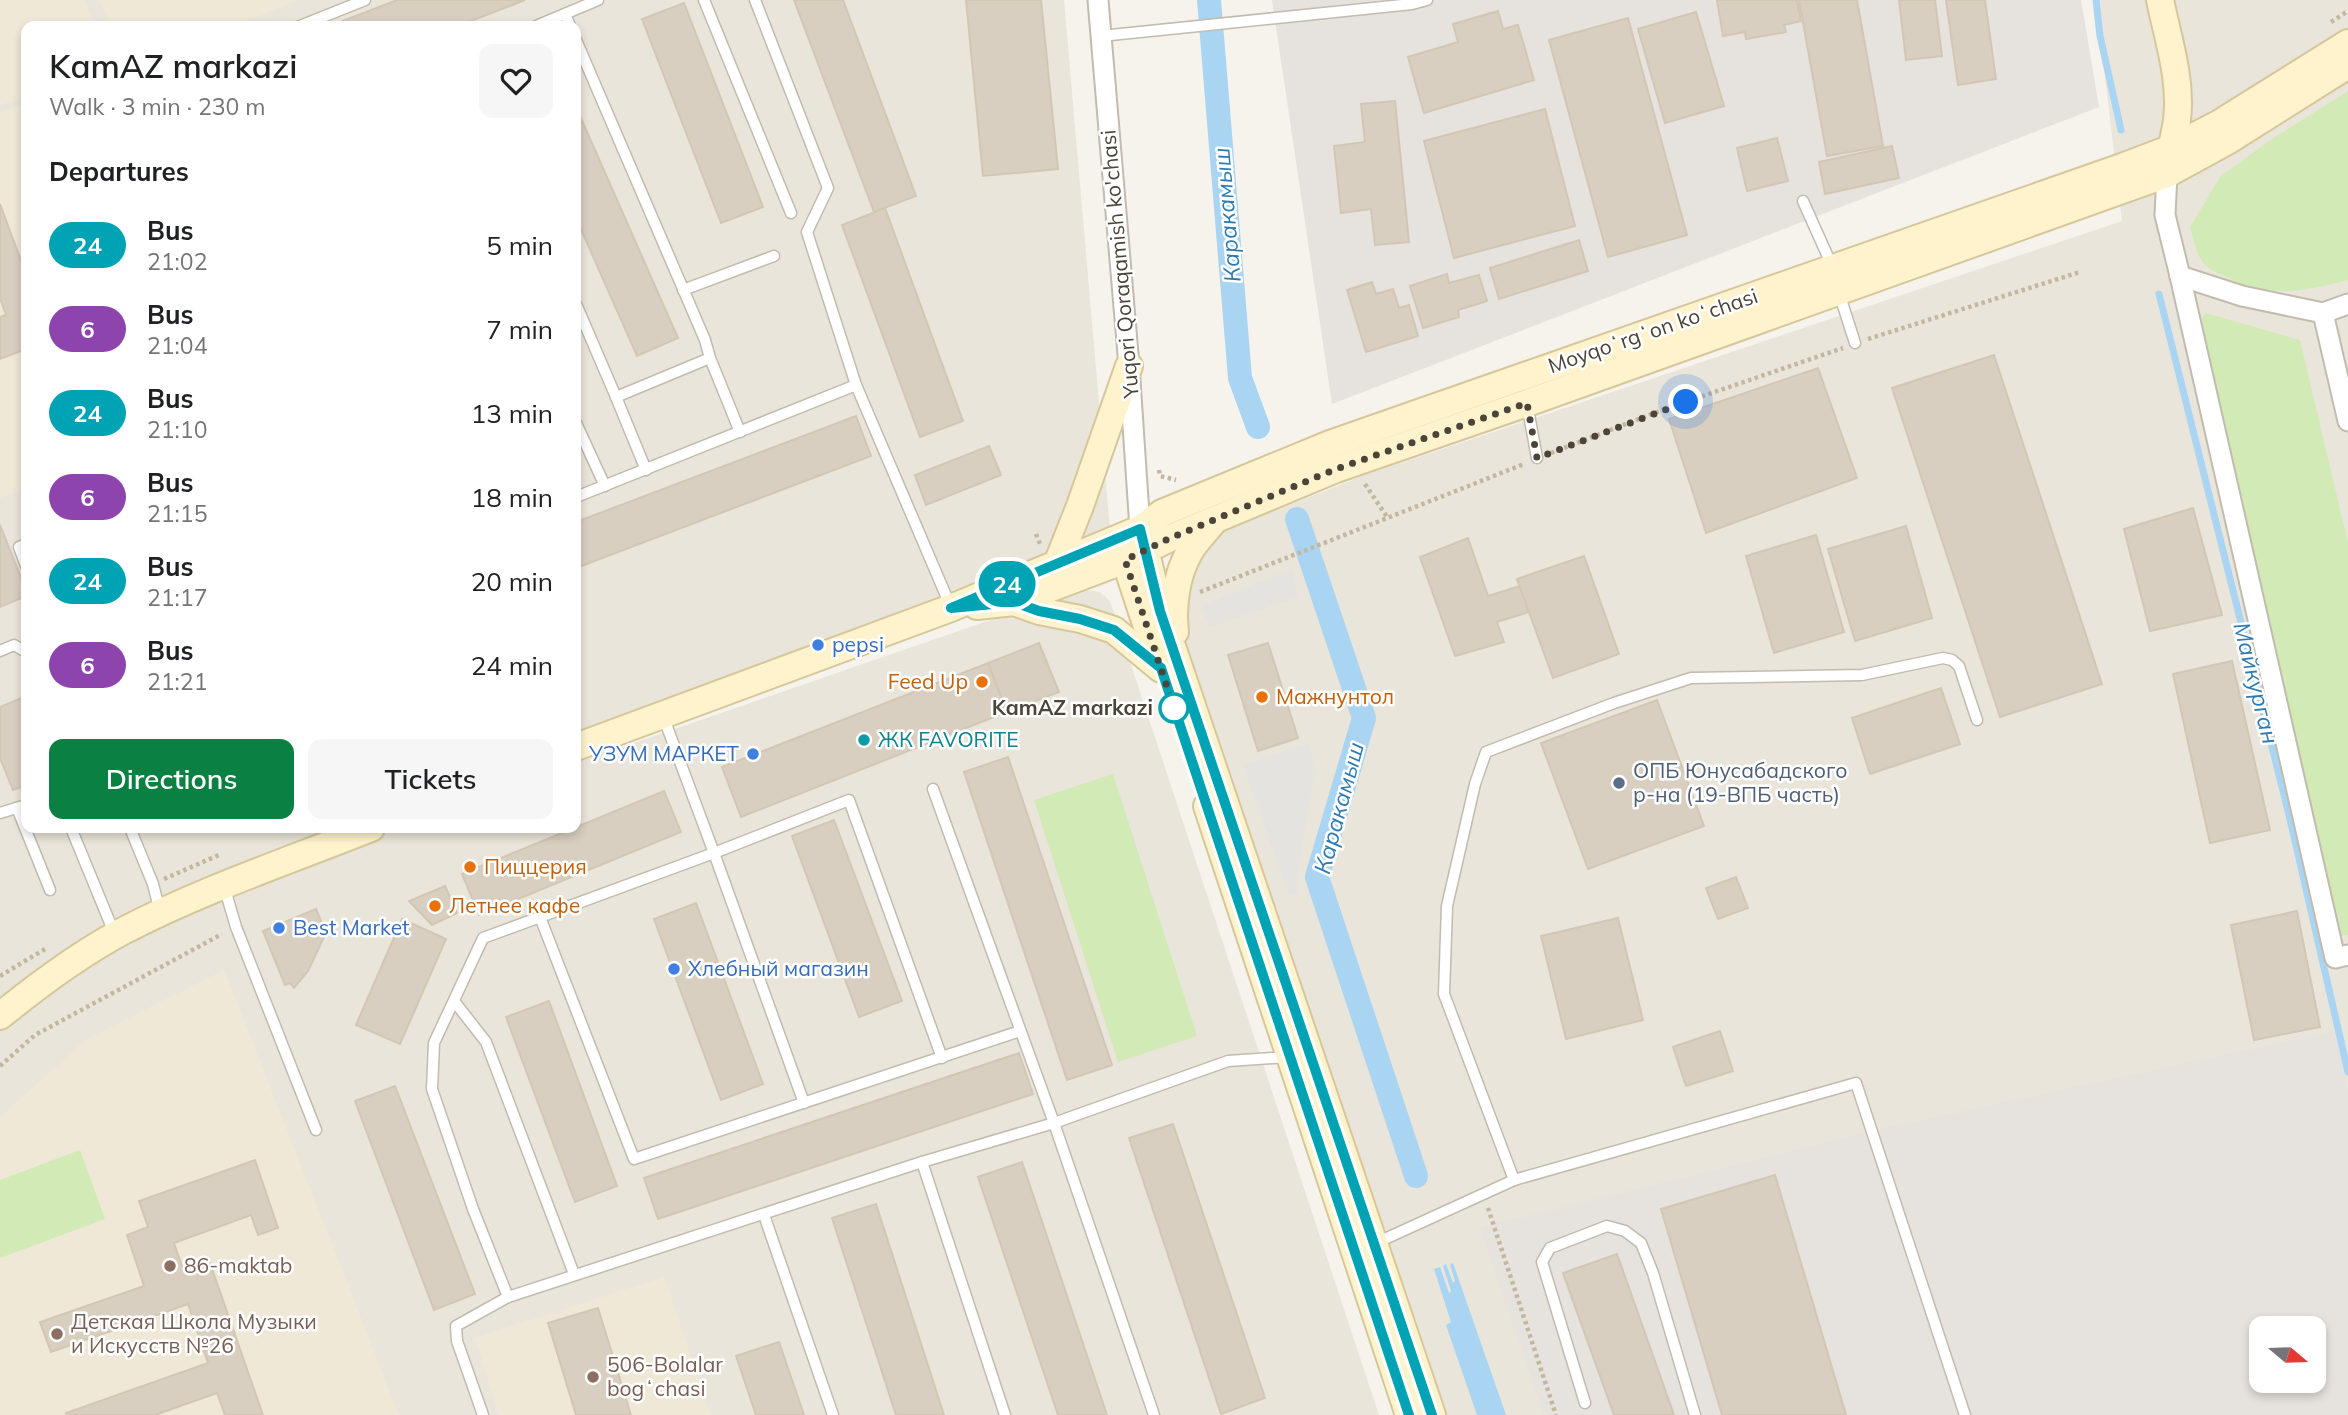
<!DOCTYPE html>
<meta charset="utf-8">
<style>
:root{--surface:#fff;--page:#f6f6f6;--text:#202124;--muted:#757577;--accent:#0b8043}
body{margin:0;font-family:Mulish,sans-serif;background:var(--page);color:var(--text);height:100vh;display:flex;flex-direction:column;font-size:26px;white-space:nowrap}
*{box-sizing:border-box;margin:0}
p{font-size:23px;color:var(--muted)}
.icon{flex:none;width:38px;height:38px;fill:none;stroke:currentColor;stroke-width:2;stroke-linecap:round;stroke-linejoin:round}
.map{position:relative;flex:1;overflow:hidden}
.sheet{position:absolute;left:21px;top:21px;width:560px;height:812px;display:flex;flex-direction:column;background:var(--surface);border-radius:14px;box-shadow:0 4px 10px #0003}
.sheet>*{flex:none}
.badge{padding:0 14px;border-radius:23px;font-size:24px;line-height:46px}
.needle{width:46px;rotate:109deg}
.fabs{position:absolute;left:2249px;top:1316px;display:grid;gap:14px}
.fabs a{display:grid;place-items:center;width:77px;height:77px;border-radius:14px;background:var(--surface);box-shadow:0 4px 10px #0003;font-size:35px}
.you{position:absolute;width:35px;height:35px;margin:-18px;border:5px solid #fff;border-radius:50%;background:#1a73e8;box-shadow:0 0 0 10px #1a73e833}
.map>.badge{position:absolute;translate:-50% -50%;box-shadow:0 0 0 4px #fff}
h2{padding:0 28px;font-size:26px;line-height:63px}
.round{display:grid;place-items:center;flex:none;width:74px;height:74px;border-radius:14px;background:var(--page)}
.overview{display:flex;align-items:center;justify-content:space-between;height:119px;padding:0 28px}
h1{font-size:33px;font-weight:600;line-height:52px}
.button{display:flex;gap:14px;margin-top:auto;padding:14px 28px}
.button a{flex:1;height:80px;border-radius:14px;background:var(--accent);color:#fff;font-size:28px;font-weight:600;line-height:80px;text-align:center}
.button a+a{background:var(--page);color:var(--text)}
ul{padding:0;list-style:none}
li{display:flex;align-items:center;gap:21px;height:84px;padding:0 28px}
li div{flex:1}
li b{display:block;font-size:26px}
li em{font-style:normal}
li .badge{min-width:77px;font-weight:700;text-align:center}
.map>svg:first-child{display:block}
.residential{fill:#eae5da;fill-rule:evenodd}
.industrial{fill:#e6e2dd;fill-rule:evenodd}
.education{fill:#efe8d6}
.green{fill:#d2eab5}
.parking{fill:#e5e3e0}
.water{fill:#a9d4f2}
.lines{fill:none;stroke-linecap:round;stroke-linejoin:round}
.stream{stroke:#a9d4f2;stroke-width:7}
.canal{stroke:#a9d4f2;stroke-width:24}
.building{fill:#d8cfc1;stroke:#d3c7b4;stroke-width:2}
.lane-casing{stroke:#c2bbae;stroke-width:13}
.street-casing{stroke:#c2bbae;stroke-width:23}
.secondary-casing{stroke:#d6c79b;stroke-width:30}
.path{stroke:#c4b79f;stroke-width:4.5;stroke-dasharray:3.5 3.5;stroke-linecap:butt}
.lane{stroke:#fff;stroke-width:10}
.street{stroke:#fff;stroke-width:19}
.secondary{stroke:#fff3cd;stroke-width:26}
.line-casing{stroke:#fff;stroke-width:16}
.line{stroke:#00a3b4;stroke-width:10}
.walk{stroke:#4b4439;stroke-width:7;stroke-dasharray:0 12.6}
.shop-dot{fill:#3f7fe0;stroke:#fff;stroke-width:2.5}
.food-dot{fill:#e8710a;stroke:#fff;stroke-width:2.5}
.stop-dot{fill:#fff;stroke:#00a3b4;stroke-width:3.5}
.culture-dot{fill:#0f9aa8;stroke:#fff;stroke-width:2.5}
.service-dot{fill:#5c6f8a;stroke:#fff;stroke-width:2.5}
.education-dot{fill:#8d6e63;stroke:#fff;stroke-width:2.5}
.labels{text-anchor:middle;stroke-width:5;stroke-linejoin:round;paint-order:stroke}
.street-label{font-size:21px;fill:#4b4439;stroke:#fff}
.shop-label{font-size:21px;fill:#366cbe;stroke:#fff;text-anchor:start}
.food-label{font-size:21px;fill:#c56008;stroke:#fff;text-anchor:start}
.stop-label{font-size:21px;font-weight:bold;fill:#4b4439;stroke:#fff;text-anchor:end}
.culture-label{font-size:21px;fill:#0d838f;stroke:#fff;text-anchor:start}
.service-label{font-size:21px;fill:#4e5e75;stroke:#fff;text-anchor:start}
.education-label{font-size:21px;fill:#785e54;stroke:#fff;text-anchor:start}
.water-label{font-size:23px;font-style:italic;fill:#2e7ab2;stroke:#fff}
</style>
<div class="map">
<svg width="2348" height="1415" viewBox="0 0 2348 1415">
<rect width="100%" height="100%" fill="#f6f3ec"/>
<g class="residential">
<path d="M 0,0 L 1064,0 L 1110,529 L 576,741 L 576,26 L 26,26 L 26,828 L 357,828 L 169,904 L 389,828 L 576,828 L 576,763 L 1066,594 L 1085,590 L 1100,592 L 1110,601 L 1379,1415 L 0,1415 Z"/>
<path d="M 2096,0 L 2348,0 L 2348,1415 L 1432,1415 L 1182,657 L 1179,603 L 1208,537 L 1365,475 L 2122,221 ZM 2261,1328 L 2314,1328 L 2314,1381 L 2261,1381 Z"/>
</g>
<g class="industrial">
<path d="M 1272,0 L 2081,0 L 2099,107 L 1332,404 Z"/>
<path d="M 2335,1031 L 2348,1090 L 2348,1415 L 1544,1415 L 1480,1228 L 1872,1131 ZM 2261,1328 L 2314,1328 L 2314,1381 L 2261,1381 Z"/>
</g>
<g class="education">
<path d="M 0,0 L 84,0 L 96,26 L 26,26 L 26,97 L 0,105 Z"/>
<path d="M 99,0 L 299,0 L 234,26 L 111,26 Z"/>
<path d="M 26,103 L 26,488 L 0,498 L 0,113 Z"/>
<path d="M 224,970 L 399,1415 L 0,1415 L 0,1117 L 87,1039 Z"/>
<path d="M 664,1277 L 711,1415 L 499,1415 L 475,1338 Z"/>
</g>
<g class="green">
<path d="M 2348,91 L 2348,280 C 2303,292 2269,298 2226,277 C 2217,273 2205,268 2200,258 C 2195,249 2193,237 2190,227 L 2220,177 L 2266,143 Z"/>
<path d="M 2206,313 L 2300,340 L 2348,543 L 2348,935 L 2342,936 L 2196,326 Z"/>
<path d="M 1113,774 L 1197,1036 L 1118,1062 L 1034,800 Z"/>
<path d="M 80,1150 L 105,1219 L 0,1258 L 0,1180 Z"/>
</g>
<g class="parking">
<path d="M 1292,569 L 1298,597 L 1210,627 L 1201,606 Z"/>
<path d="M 1308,743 L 1316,770 L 1300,857 L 1297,894 L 1289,896 L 1243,765 Z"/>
</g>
<path class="water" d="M 1453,1263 L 1506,1415 L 1477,1415 L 1446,1325 L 1451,1322 L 1434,1269 L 1440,1267 L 1449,1293 L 1451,1291 L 1443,1266 L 1446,1264 L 1453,1283 L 1455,1281 L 1450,1265 Z"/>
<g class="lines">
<g class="stream">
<path d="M 2096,0 L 2100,36 L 2121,130"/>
<path d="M 2159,294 L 2289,815 L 2348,1072"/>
</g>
<g class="canal">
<path d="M 1209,0 L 1240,378 L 1258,427"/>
<path d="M 1297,519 L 1364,718 L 1317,877 L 1416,1176"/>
</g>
</g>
<g class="building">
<path d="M 397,0 L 525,0 L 458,26 L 330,26 Z"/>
<path d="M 794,0 L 843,0 L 916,196 L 874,212 Z"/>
<path d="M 966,0 L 1041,0 L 1058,169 L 983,176 Z"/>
<path d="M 1717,0 L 1797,0 L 1801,21 L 1784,25 L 1786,32 L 1746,39 L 1745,32 L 1723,36 Z"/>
<path d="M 1799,0 L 1857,0 L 1883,146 L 1827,156 Z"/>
<path d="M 1899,0 L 1935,0 L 1942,56 L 1906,60 Z"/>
<path d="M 1946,0 L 1985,0 L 1996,79 L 1958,85 Z"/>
<path d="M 684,3 L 763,207 L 721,223 L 642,19 Z"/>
<path d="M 1498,11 L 1503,29 L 1518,25 L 1534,80 L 1424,113 L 1408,57 L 1458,42 L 1453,24 Z"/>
<path d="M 1696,12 L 1724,106 L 1665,123 L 1638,29 Z"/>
<path d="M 1628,18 L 1687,235 L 1608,257 L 1549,40 Z"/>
<path d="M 1395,101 L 1409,242 L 1375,245 L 1371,209 L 1341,213 L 1334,146 L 1365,142 L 1361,104 Z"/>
<path d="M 576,107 L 678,338 L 637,356 L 576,218 Z"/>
<path d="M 1545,109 L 1575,226 L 1454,258 L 1424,141 Z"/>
<path d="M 1777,138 L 1788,181 L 1747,191 L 1737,148 Z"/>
<path d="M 1892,146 L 1899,178 L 1825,194 L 1819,162 Z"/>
<path d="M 0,204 L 26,274 L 26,349 L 0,359 L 0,317 L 6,315 L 0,298 Z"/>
<path d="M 885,208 L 963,421 L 920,437 L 842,225 Z"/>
<path d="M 1579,240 L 1588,271 L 1499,299 L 1490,268 Z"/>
<path d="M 1447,274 L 1449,283 L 1479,275 L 1487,301 L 1458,310 L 1459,317 L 1423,328 L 1410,286 Z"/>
<path d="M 1372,282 L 1376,294 L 1393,289 L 1399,308 L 1409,305 L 1418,336 L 1366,352 L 1347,290 Z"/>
<path d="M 1994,355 L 2102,684 L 2000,717 L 1892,388 Z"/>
<path d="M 1818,368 L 1857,478 L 1706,533 L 1669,419 Z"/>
<path d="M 856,416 L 871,456 L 576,568 L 576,522 Z"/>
<path d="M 989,446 L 1001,475 L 926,505 L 915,475 Z"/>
<path d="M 2193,508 L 2222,615 L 2150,631 L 2124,529 Z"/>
<path d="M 0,525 L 26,590 L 26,596 L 0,607 Z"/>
<path d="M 1906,526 L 1932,618 L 1855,641 L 1828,549 Z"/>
<path d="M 1816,535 L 1844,632 L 1774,653 L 1746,556 Z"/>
<path d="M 1468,538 L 1488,596 L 1520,586 L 1529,612 L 1497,622 L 1504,642 L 1455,656 L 1420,557 Z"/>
<path d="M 1584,556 L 1619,654 L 1553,678 L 1517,579 Z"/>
<path d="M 1039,643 L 1059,692 L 1007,712 L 988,663 Z"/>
<path d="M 1268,643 L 1298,738 L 1258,751 L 1228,655 Z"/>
<path d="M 2232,661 L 2270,830 L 2210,843 L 2173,674 Z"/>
<path d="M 988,663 L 1007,712 L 741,817 L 722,767 Z"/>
<path d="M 1941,688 L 1960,744 L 1870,774 L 1852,718 Z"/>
<path d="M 26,696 L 26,785 L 13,790 L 0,758 L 0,707 Z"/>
<path d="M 1657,700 L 1704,826 L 1588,869 L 1541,743 Z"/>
<path d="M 1008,757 L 1112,1065 L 1067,1080 L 964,772 Z"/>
<path d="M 664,791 L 681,832 L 479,915 L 462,874 Z"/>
<path d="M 834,820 L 902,1001 L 859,1017 L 792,836 Z"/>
<path d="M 1736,877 L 1748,908 L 1718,919 L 1706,888 Z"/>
<path d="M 445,886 L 457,913 L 432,925 L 409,901 Z"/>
<path d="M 696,903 L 763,1084 L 721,1100 L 654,919 Z"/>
<path d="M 316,909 L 326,933 L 308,971 L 294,988 L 290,983 L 285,985 L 263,931 Z"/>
<path d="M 2297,911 L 2320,1027 L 2254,1040 L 2231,925 Z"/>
<path d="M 1618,918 L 1643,1020 L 1566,1039 L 1541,936 Z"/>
<path d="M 402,919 L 446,939 L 400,1044 L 356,1025 Z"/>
<path d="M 549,1001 L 617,1186 L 575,1202 L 506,1017 Z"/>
<path d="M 1720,1031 L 1733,1071 L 1686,1086 L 1673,1047 Z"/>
<path d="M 1019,1053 L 1033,1094 L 658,1219 L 644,1178 Z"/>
<path d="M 395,1086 L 475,1294 L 434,1310 L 355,1101 Z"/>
<path d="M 1173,1124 L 1265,1398 L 1221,1414 L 1129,1138 Z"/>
<path d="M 255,1160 L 278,1228 L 258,1235 L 251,1215 L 174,1243 L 184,1272 L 210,1263 L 263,1415 L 225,1415 L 217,1393 L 155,1415 L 67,1415 L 66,1413 L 208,1363 L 188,1304 L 51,1352 L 40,1322 L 144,1286 L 127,1235 L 148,1227 L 139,1201 Z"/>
<path d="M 1022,1162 L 1107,1415 L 1058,1415 L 978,1177 Z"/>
<path d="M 1775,1175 L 1846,1415 L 1722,1415 L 1661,1209 Z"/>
<path d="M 876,1204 L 944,1415 L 896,1415 L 832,1218 Z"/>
<path d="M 1617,1254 L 1674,1415 L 1614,1415 L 1563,1273 Z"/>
<path d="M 598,1308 L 631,1415 L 576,1415 L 548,1323 Z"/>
<path d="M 779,1342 L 804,1415 L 756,1415 L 736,1356 Z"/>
</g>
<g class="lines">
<defs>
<g id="lane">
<path d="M 704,0 L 791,213"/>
<path d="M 755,0 L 828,188 L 807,232 L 856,385 L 950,605"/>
<path d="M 565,14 L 570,26"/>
<path d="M 300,26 L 365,0"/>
<path d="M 536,26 L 598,0"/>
<path d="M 1101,36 L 1412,4 L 1427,0"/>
<path d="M 576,40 L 705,340 L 710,358 L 616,397 L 576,304"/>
<path d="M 1803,201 L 1833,268"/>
<path d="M 683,290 L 774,256"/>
<path d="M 1839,293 L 1855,343"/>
<path d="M 710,358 L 740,432"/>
<path d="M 616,397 L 646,470"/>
<path d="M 1527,404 L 1537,458"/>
<path d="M 576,423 L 605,486"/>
<path d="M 576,497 L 856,385"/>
<path d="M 26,544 L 19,547 L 26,566"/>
<path d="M 0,651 L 14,645 L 26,652"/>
<path d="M 933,789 L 1054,1123 L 1154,1415"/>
<path d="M 17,808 L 50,890"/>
<path d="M 0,813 L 26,805"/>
<path d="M 71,828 L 115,935"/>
<path d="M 130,828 L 153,884 L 160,912"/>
<path d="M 224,886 L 236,927 L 316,1130"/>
<path d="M 540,917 L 634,1159 L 1020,1031"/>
<path d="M 454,1001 L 486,1042 L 574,1274"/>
<path d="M 804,1103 L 714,853 L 849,800 L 942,1058"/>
<path d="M 922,1162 L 1005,1415"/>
<path d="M 1514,1180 L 1444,994 L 1447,906 L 1475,784 L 1486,752 L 1614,703 L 1691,678 L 1862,675 L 1943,658 L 1952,660 L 1959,666 L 1977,720"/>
<path d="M 764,1215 L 833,1415"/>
<path d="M 1376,1243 L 1514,1180 L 1856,1083 L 1965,1415"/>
<path d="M 508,1297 L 473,1209 L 432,1089 L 434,1043 L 483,938 L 714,853 L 663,716"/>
<path d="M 1585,1403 L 1542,1262 L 1550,1248 L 1607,1226 L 1625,1231 L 1641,1243 L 1653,1273 L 1695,1415"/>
<path d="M 483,1415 L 457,1341 L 456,1326 L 508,1297 L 922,1162 L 1054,1123 L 1228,1061 L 1288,1057"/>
</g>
<g id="street">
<path d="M 1098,0 L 1129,366 L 1140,529"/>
<path d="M 2167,174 L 2165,215 L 2180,276 L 2242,296 L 2323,313"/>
<path d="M 2180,276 L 2335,958 L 2348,955"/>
<path d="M 2323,313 L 2348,421"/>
<path d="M 2323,313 L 2348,304"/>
</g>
<g id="secondary">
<path d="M 2160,0 C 2168,39 2182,80 2177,120 C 2175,133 2172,145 2170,158"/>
<path d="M 1142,536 L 1160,611 L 1432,1415"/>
<path d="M 1125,560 L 1150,636"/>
<path d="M 1057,564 L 1080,506 L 1129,366"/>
<path d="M 1014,602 L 1039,611 L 1080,619 L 1114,630 L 1161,669"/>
<path d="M 977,606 L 1014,602 L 1125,560 L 1168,539 L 1336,469 L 1527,403 L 2167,174 L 2229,140 L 2348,65"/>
<path d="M 1175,632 C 1172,606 1176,575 1190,551 C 1196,541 1206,531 1214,521"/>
<path d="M 576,747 L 951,608 L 1140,529 L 1162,513 L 1330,444 L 2122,167 L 2172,148 L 2220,123 L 2348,43"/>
<path d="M 1207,806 L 1409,1415"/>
<path d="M 0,1016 C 38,985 80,954 123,931 C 202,890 288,861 371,828"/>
</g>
</defs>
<use href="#lane" class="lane-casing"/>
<use href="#street" class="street-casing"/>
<use href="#secondary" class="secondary-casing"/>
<g class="path">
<path d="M 2331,22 L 2348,11"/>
<path d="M 1868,339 L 2080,272"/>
<path d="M 1551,453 L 1662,410 L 1843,348"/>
<path d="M 1159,470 L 1160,476 L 1176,480"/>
<path d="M 1365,484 L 1387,517"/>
<path d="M 1036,534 L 1040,544"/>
<path d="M 1200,592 L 1524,464"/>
<path d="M 164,879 L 221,854"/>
<path d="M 0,976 L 45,949"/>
<path d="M 0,1066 L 35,1035 L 222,934"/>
<path d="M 1488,1208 L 1556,1415"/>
</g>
<use href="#lane" class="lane"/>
<use href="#street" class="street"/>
<use href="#secondary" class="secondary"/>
</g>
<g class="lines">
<defs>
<path id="line" d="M 1409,1415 L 1161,668 L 1114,630 L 1080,619 L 1039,611 L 1014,602 L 951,608 L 1140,529 L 1160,611 L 1432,1415"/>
</defs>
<use href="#line" class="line-casing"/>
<use href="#line" class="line"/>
<path class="walk" d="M 1174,708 L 1125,560 L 1168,539 L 1336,469 L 1527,403 L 1537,458 L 1686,402"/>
</g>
<g class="shop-dot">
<circle cx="818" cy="645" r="7"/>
<circle cx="753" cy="754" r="7"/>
<circle cx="279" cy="928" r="7"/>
<circle cx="674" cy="969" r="7"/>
</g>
<g class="food-dot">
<circle cx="982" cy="682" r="7"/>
<circle cx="1262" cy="697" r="7"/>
<circle cx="470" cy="867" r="7"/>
<circle cx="435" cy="906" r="7"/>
</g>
<circle class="stop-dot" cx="1174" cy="708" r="14"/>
<circle class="culture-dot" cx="864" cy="740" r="7"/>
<circle class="service-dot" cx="1619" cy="783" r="7"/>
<g class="education-dot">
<circle cx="170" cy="1266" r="7"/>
<circle cx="57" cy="1334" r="7"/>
<circle cx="593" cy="1377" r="7"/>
</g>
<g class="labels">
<g class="street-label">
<text transform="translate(1120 264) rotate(-95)" y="7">Yuqori Qoraqamish ko'chasi</text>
<text transform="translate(1653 331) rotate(-19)" y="7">Moyqoʻrgʻon koʻchasi</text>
</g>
<g class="shop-label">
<text x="832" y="652">pepsi</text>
<text x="739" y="761" text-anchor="end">УЗУМ МАРКЕТ</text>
<text x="293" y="935">Best Market</text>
<text x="688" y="976">Хлебный магазин</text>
</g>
<g class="food-label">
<text x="968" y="689" text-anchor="end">Feed Up</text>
<text x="1276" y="704">Мажнунтол</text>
<text x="484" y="874">Пиццерия</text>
<text x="449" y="913">Летнее кафе</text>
</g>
<g class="stop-label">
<text x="1153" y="715">KamAZ markazi</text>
</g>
<g class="culture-label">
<text x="878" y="747">ЖК FAVORITE</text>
</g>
<g class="service-label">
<text x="1633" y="778">ОПБ Юнусабадского<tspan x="1633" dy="24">р-на (19-ВПБ часть)</tspan></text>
</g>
<g class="education-label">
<text x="184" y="1273">86-maktab</text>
<text x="71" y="1329">Детская Школа Музыки<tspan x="71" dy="24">и Искусств №26</tspan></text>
<text x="607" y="1372">506-Bolalar<tspan x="607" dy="24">bogʻchasi</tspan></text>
</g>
<g class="water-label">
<text transform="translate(1227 215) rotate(-95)" y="8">Каракамыш</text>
<text transform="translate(2256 683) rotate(76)" y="8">Майкурган</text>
<text transform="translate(1339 808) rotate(-75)" y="8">Каракамыш</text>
</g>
</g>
</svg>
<div class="fabs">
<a><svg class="needle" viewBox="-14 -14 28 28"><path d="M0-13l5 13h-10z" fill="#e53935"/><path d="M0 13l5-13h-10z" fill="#757577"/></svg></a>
</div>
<div class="you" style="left:1686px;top:402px"></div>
<b class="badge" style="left:1007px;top:584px;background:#00a3b4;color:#fff">24</b>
<section class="sheet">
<div class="overview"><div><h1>KamAZ markazi</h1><p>Walk · 3 min · 230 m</p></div><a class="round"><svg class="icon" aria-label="heart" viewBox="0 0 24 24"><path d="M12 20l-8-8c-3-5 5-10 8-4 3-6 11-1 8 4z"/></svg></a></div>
<h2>Departures</h2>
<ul>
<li><span class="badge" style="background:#00a3b4;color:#fff">24</span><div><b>Bus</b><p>21:02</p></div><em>5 min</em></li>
<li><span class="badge" style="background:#8e44ad;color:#fff">6</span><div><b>Bus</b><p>21:04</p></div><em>7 min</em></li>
<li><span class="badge" style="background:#00a3b4;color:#fff">24</span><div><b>Bus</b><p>21:10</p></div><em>13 min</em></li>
<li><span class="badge" style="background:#8e44ad;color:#fff">6</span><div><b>Bus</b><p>21:15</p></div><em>18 min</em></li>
<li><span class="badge" style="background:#00a3b4;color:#fff">24</span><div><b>Bus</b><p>21:17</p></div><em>20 min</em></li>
<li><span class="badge" style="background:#8e44ad;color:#fff">6</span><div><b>Bus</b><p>21:21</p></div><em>24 min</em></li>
</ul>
<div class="button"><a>Directions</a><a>Tickets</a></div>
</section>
</div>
